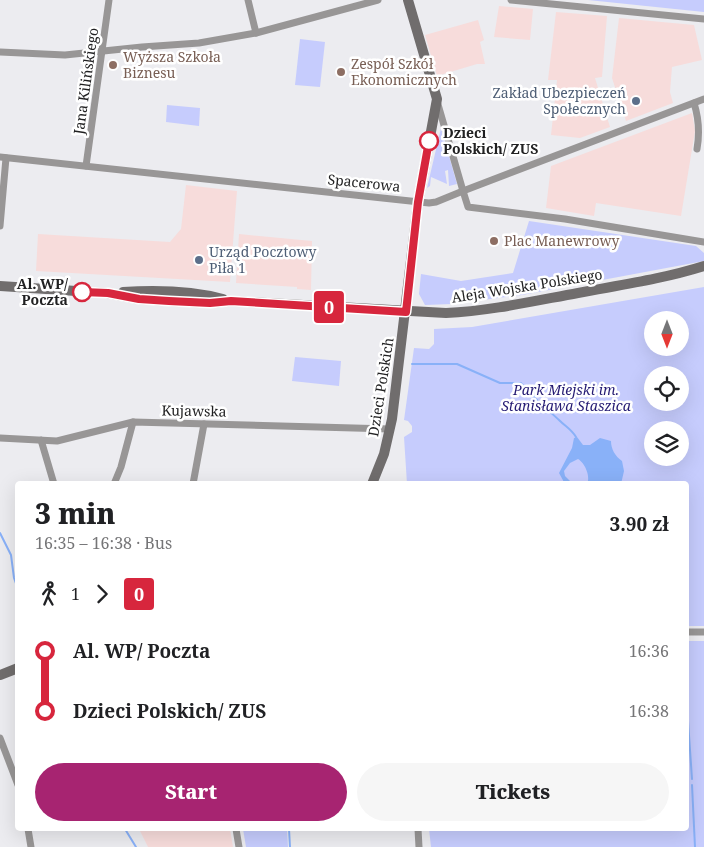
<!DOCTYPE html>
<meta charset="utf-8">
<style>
:root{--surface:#fff;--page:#f6f6f6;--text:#202124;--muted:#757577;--accent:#a72471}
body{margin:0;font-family:"Noto Serif",serif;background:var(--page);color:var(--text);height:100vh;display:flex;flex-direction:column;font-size:19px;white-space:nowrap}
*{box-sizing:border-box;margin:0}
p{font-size:16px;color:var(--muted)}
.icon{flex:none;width:28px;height:28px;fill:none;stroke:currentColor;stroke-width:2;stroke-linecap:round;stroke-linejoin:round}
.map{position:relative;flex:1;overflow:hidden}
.sheet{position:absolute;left:15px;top:481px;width:674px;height:350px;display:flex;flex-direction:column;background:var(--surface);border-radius:5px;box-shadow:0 5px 20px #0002}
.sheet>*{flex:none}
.badge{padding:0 10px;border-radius:4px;font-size:18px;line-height:32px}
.needle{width:32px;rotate:180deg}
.tools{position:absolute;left:644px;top:311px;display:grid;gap:10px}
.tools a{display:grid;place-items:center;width:45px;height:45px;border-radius:50%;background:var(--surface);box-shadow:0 5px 20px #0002;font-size:25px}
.map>.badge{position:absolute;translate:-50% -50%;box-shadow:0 0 0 2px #fff}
.legs{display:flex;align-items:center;gap:8px;height:55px;padding:0 20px;font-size:16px}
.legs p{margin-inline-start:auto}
.headline{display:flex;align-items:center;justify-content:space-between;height:85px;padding:0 20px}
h1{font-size:28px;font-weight:800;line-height:38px}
.action{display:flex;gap:10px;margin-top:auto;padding:10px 20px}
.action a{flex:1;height:58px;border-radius:30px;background:var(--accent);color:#fff;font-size:20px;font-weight:800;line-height:58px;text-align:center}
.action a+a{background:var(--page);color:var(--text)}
ul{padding:0 20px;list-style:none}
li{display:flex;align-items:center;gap:18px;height:60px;font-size:19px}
li i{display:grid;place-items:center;width:8px;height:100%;margin:0 6px;background:currentColor}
li i::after{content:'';width:12px;height:12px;margin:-6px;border:4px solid;border-radius:50%;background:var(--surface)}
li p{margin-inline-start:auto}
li:first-child i{background:linear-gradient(#0000 50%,currentColor 0)}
li:last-child i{background:linear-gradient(currentColor 50%,#0000 0)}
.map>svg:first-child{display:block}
.commercial{fill:#f7dcdb}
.green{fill:#c6ccfd;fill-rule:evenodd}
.water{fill:#89b1f8}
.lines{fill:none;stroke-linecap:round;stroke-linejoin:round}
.stream{stroke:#89b1f8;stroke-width:2}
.street{stroke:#989696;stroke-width:7}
.secondary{stroke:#706d6d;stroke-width:10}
.line-1-casing{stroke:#fff;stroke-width:11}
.line-1{stroke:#d7263d;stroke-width:8}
.education-dot{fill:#8d6e63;stroke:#fff;stroke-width:2}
.service-dot{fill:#5c6f8a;stroke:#fff;stroke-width:2}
.stop-1-dot{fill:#fff;stroke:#d7263d;stroke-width:2.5}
.labels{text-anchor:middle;stroke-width:5;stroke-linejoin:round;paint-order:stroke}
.education-label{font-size:14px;fill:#785e54;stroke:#fff;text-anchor:start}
.street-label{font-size:14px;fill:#212122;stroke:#fff}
.service-label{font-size:14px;fill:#4e5e75;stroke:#fff;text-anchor:end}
.stop-label{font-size:14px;font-weight:bold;fill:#212122;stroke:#fff;text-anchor:start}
.park-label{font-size:14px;font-style:italic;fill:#251b73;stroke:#fff}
</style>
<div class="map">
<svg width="704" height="847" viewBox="0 0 704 847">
<rect width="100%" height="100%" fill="#ececf0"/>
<g class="commercial">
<path d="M 499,6 L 533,9 L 530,40 L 494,37 Z"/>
<path d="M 556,12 L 607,16 L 602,77 L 595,78 L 610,127 L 580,138 L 551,135 L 557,80 L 548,80 Z"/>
<path d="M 619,18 L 694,25 L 702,60 L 672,67 L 670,92 L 673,103 L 626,121 L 612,78 Z"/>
<path d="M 478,20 L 484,40 L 480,42 L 485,64 L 477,64 L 437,76 L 425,35 Z"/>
<path d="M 692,113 L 695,131 L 681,216 L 596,203 L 594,216 L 546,208 L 551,166 Z"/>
<path d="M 186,185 L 237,191 L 230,282 L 36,271 L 38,234 L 170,242 L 181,229 Z"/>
<path d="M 239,234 L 312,241 L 311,290 L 297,289 L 297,287 L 236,283 Z"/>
<path d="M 139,829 L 230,829 L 233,847 L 148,847 Z"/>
</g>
<g class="green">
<path d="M 588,0 L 704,0 L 704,12 Z"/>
<path d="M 300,39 L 325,42 L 320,87 L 295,85 Z"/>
<path d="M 167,105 L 200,108 L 199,126 L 166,122 Z"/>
<path d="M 441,128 L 457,184 L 449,186 L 448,170 L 445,171 L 447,184 L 431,177 L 430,186 L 427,188 Z"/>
<path d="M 529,221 L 696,246 L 704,253 L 704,261 L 522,295 L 452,304 L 425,305 L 419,294 L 421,274 L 461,281 L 513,273 Z"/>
<path d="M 704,287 L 704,626 L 686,626 L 686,484 L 407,484 L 404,437 L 412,432 L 412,426 L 408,421 L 404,420 L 414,348 L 429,349 L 434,344 L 434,329 L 472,327 ZM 652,320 L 680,320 L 680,348 L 652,348 ZM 652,375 L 680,375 L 680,402 L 652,402 ZM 652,430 L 680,430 L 680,458 L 652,458 Z"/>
<path d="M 295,357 L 341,361 L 339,386 L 292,381 Z"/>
<path d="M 686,641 L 704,641 L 704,847 L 431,847 L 429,829 L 686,829 Z"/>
<path d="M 243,829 L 287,829 L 288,847 L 246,847 Z"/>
</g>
<path class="water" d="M 577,437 L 583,445 L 590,445 L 600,438 L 611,441 C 611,449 615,456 622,461 L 624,471 L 621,484 L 587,484 C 591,477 585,463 578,459 L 570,463 L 564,471 L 565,476 L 573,484 L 565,484 L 559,473 L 572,448 L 574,438 Z"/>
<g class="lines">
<g class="stream">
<path d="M 412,364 L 457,364 L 500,383 L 521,383 C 532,397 546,408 559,420 C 566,427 571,429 576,437"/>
<path d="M 0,533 L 11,555 L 14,578 L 18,589"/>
<path d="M 686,692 L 692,779"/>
<path d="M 692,785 L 695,847"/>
<path d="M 125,829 L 136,847"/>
<path d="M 289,829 L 290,847"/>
</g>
<g class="street">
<path d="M 248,0 L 256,33"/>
<path d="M 511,0 L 704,19"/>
<path d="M 0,52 L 65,55 L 142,47 L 199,43 L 256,33 L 378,0"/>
<path d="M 437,101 L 463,191 L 704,99"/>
<path d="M 694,103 C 699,119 700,132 697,149"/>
<path d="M 0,157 L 429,203 L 436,202 L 463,191 L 468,207 L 565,219 L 704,242"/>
<path d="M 86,166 L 109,0"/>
<path d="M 0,226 L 6,158"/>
<path d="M 0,438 L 57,441 L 133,422 L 390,429"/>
<path d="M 41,440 L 54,484"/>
<path d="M 114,484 L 121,467 L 133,422"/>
<path d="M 193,484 L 204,424"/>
<path d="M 686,632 L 704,632"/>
<path d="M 0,738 L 18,785"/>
<path d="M 28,829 L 31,847"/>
<path d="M 236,829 L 239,847"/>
<path d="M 418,829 L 419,847"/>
</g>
<g class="secondary">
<path d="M 0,286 L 107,293 L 139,299 L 169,301 L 210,303 L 231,301 L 446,313 C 490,311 534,301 578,293 C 620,285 663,279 704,266"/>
<path d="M 123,292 C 154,290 193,291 223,299"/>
<path d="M 372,484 L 384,454 L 392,419 L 418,202 L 437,99 L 408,0"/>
<path d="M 0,675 L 18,668"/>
</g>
</g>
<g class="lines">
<defs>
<path id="line-1" d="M 82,292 L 108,293 L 139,299 L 169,301 L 210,303 L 231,301 L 406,312 L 418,202 L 429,141"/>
</defs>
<use href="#line-1" class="line-1-casing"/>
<use href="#line-1" class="line-1"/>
</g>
<g class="education-dot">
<circle cx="113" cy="65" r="5"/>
<circle cx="341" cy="72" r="5"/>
<circle cx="494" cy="241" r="5"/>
</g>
<g class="service-dot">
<circle cx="636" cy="101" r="5"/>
<circle cx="199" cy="260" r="5"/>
</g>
<g class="stop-1-dot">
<circle cx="429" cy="141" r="9"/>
<circle cx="82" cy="292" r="9"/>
</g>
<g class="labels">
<g class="education-label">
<text x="123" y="62">Wyższa Szkoła<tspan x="123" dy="16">Biznesu</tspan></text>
<text x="351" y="69">Zespół Szkół<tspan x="351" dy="16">Ekonomicznych</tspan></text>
<text x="504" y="246">Plac Manewrowy</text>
</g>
<g class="street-label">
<text transform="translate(86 81) rotate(-82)" y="5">Jana Kilińskiego</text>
<text transform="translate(364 183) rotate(6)" y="5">Spacerowa</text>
<text transform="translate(527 286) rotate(-9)" y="5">Aleja Wojska Polskiego</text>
<text transform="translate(381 387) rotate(-81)" y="5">Dzieci Polskich</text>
<text transform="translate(194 411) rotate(1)" y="5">Kujawska</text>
</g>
<g class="service-label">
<text x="626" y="98">Zakład Ubezpieczeń<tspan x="626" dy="16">Społecznych</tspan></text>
<text x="209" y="257" text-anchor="start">Urząd Pocztowy<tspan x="209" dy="16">Piła 1</tspan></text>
</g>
<g class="stop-label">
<text x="443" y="138">Dzieci<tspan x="443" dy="16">Polskich/ ZUS</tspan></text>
<text x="68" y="289" text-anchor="end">Al. WP/<tspan x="68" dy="16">Poczta</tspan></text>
</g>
<g class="park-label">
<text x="566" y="395">Park Miejski im.<tspan x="566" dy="16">Stanisława Staszica</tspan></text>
</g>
</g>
</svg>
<div class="tools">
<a><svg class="needle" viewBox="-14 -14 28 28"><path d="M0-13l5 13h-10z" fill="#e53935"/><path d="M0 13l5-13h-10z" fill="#757577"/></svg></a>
<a><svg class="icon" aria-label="locate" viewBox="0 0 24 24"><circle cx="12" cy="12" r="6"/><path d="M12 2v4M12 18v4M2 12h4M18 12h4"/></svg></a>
<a><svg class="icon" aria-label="layers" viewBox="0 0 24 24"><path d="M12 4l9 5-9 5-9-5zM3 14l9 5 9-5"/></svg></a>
</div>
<b class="badge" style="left:329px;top:307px;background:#d7263d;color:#fff">0</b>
<section class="sheet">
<div class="headline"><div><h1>3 min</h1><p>16:35 – 16:38 · Bus</p></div><b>3.90 zł</b></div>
<div class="legs"><svg class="icon" aria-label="walk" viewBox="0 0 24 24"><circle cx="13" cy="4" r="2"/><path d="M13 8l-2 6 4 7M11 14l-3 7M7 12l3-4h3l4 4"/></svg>1<svg class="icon" aria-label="forward" viewBox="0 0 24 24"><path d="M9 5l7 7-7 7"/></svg><b class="badge" style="background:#d7263d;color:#fff">0</b></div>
<ul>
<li><i style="color:#d7263d"></i><b>Al. WP/ Poczta</b><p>16:36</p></li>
<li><i style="color:#d7263d"></i><b>Dzieci Polskich/ ZUS</b><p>16:38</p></li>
</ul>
<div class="action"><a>Start</a><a>Tickets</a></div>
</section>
</div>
